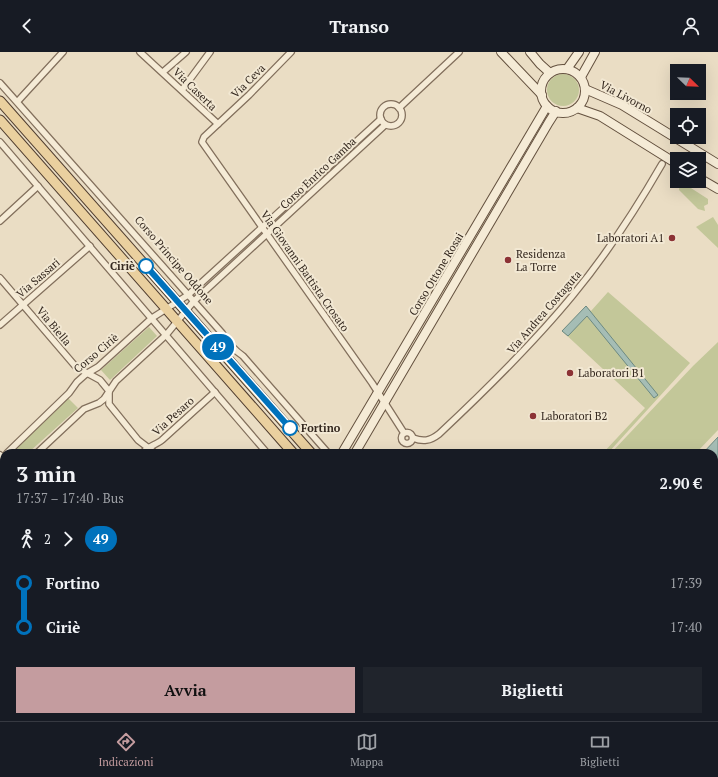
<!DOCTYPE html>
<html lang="it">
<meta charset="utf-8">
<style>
:root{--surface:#171b24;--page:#20242c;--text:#f1f3f6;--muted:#9ea1a6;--line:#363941;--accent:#c49c9f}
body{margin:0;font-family:"PT Serif",serif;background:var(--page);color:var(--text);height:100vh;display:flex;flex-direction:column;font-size:15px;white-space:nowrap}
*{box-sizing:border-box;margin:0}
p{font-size:13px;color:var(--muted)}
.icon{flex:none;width:22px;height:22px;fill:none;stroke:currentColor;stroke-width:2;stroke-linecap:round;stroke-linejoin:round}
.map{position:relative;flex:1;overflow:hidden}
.sheet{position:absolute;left:0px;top:397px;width:718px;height:272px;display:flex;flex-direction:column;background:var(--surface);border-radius:12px 12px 0 0;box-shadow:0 4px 16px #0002}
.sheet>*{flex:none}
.badge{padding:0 8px;border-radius:13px;font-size:14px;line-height:26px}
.needle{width:26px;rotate:113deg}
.controls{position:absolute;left:670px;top:12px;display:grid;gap:8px}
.controls a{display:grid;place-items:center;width:36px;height:36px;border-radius:0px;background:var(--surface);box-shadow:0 4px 16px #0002;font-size:20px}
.map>.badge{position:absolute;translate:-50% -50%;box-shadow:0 0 0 2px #fff}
.legs{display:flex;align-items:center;gap:6px;height:44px;padding:0 16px;font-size:13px}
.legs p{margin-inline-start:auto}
.overview{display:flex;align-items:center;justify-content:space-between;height:68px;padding:0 16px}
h1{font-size:22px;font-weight:600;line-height:30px}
.action{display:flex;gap:8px;margin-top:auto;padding:8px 16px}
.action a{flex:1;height:46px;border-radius:0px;background:var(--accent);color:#111;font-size:16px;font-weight:600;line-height:46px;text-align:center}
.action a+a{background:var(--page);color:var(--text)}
ul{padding:0 16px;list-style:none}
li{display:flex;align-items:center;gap:14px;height:44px;font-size:15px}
li i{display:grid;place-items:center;width:6px;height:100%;margin:0 5px;background:currentColor}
li i::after{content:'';width:10px;height:10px;margin:-5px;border:3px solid;border-radius:50%;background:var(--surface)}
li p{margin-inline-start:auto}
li:first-child i{background:linear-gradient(#0000 50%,currentColor 0)}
li:last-child i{background:linear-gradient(currentColor 50%,#0000 0)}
header{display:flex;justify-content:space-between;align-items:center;height:52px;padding:0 16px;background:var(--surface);font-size:18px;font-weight:600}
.tabs{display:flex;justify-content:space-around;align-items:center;height:56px;border-top:1px solid var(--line);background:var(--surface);font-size:11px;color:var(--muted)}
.tabs a{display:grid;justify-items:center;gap:2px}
.tabs .current{color:var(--accent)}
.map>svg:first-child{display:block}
.green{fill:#c3c799}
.water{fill:#a5bdb5;stroke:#6d8a82}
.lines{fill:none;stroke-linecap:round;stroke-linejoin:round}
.street-casing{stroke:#826f5c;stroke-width:8}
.secondary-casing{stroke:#64513f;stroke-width:10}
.primary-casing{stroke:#513e30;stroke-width:11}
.street{stroke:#f5ebd6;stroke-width:5.5}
.secondary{stroke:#f5ebd6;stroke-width:8}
.primary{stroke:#ead09f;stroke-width:9}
.line-1-casing{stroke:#fff;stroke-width:9}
.line-1{stroke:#0072bc;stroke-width:6}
.poi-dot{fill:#8c3235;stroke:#f2e8d3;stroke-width:1.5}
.stop-1-dot{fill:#fff;stroke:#0072bc;stroke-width:2}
.labels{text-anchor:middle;stroke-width:4;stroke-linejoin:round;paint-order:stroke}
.street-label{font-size:11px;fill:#34281f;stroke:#f2e8d3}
.poi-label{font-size:11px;fill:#34281f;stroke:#f2e8d3;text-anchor:start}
.stop-label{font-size:11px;font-weight:bold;fill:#34281f;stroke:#f2e8d3;text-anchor:end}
</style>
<header><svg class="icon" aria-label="back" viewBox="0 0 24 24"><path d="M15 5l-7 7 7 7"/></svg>Transo<svg class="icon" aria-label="person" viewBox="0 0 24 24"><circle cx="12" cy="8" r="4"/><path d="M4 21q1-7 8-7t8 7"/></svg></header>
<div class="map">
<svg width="718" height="669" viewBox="0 0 718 669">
<rect width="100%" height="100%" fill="#eaddc4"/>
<g class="green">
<circle cx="563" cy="38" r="16"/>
<path d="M 680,129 L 708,147 L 708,152 L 704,154 L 705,159 L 698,157 L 679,138 Z"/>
<path d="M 713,165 L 718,173 L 718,196 L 696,175 Z"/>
<path d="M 608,240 L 690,311 L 608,401 L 603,401 L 645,356 L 562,279 L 586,254 L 591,259 Z"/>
<path d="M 149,275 L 157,284 L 110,328 L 101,318 Z"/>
<path d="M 718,290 L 718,378 L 696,401 L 611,401 L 693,314 Z"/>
<path d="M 68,346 L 78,356 L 28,401 L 8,401 Z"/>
<path d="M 715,438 L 717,439 L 718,438 L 718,558 L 714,565 Z"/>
<path d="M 568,665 L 663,665 L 662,669 L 571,669 Z"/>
</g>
<g class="water">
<path d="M 586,254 L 658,343 L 654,346 L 587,264 L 568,284 L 562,279 Z"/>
<path d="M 718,385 L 718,429 L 714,433 L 714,401 L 703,401 Z"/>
<path d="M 265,665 L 326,665 L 318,669 L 258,669 Z"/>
</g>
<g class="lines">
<defs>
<g id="street">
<path d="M 140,0 L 218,72"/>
<path d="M 291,0 L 249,43 L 204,85 L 202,90 L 372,331 L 404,381"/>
<path d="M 163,20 L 186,0"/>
<path d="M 0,31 L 222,281 C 228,291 234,298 243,304 L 328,401"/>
<path d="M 182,38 L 210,0"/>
<path d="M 18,49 L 63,0"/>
<circle cx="391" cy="63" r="11"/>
<path d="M 399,56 L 459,0"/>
<path d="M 0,90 L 267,401"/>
<path d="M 0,169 L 38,134"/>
<path d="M 0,226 L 76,315 L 100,328 L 109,339 L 109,352 L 138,388 L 155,401"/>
<path d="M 0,273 L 90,194"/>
<circle cx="407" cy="386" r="5.5"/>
<path d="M 413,386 C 423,390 430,389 439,382 C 486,338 532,293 573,243 C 607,202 636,157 662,112"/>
<path d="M 7,401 L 69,341 L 77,330 L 86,322 L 98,315 L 152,266 L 188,243 L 381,67"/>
<path d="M 37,401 L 84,357 L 99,351 L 104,347 L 116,329 L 166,283 L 194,249 L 385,73"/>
<path d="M 143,401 C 146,395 156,393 162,388 L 215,340"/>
<path d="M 0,403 L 4,408"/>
<path d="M 0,435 L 4,431"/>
<path d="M 0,534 L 4,530"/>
<path d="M 0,585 L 4,590"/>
<path d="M 0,661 L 4,657"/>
<path d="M 494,665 L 497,669"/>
<path d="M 558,665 L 562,669"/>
<path d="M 377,669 L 385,665"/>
<path d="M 474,669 L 479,665"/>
</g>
<g id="secondary">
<path d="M 501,0 L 542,43"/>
<path d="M 530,0 L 540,12 L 550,21"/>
<path d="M 567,17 L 579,0"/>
<circle cx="563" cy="39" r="22"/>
<path d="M 581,25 L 595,0"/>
<path d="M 585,37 L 622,53 L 718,112"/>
<path d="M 577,56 L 600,64 L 677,112"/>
<path d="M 699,126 L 718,137"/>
<path d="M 342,401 L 547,54"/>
<path d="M 355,401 L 549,70 L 556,59"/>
<path d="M 714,584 L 718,578"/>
<path d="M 714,601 L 718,594"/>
<path d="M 39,669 L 47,665"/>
<path d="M 66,669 L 74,665"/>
<path d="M 679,669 L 686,666 L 695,669"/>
</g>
<g id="primary">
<path d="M 0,49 L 311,401"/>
<path d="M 0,68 L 293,401"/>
<path d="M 524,665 L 527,669"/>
<path d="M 542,665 L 545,669"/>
</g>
</defs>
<use href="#street" class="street-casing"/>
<use href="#secondary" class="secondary-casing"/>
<use href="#primary" class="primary-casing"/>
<use href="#street" class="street"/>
<use href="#secondary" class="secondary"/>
<use href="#primary" class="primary"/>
</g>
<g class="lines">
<defs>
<path id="line-1" d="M 146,214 L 290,376"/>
</defs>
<use href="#line-1" class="line-1-casing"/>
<use href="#line-1" class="line-1"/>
</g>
<g class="poi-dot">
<circle cx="672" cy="186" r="4"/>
<circle cx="508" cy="208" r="4"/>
<circle cx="570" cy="321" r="4"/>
<circle cx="533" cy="364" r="4"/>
</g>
<g class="stop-1-dot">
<circle cx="146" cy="214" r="7"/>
<circle cx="290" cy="376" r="7"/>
</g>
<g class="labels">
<g class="street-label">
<text transform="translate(248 29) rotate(-45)" y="4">Via Ceva</text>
<text transform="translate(195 37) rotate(44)" y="4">Via Caserta</text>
<text transform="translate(626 45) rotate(28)" y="4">Via Livorno</text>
<text transform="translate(318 121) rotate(-43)" y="4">Corso Enrico Gamba</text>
<text transform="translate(174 208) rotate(49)" y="4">Corso Principe Oddone</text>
<text transform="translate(305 219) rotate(55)" y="4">Via Giovanni Battista Crosato</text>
<text transform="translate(436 222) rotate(-59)" y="4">Corso Ottone Rosai</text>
<text transform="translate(38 226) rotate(-41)" y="4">Via Sassari</text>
<text transform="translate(544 260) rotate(-49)" y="4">Via Andrea Costaguta</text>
<text transform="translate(54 274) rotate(50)" y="4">Via Biella</text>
<text transform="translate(96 301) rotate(-40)" y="4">Corso Ciriè</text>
<text transform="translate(173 364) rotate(-42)" y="4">Via Pesaro</text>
</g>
<g class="poi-label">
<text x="664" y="190" text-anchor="end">Laboratori A1</text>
<text x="516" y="206">Residenza<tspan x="516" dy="13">La Torre</tspan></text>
<text x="578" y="325">Laboratori B1</text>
<text x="541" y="368">Laboratori B2</text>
</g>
<g class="stop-label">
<text x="135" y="218">Ciriè</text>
<text x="301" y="380" text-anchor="start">Fortino</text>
</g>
</g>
</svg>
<div class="controls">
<a><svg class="needle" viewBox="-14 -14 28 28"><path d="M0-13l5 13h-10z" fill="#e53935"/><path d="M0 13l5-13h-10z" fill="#9ea1a6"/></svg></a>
<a><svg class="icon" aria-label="locate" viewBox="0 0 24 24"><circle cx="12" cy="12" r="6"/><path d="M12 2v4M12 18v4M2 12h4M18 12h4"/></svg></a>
<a><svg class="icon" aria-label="layers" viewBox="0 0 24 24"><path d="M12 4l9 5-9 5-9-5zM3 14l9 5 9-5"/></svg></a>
</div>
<b class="badge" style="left:218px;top:295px;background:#0072bc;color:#fff">49</b>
<section class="sheet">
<div class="overview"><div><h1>3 min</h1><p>17:37 – 17:40 · Bus</p></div><b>2.90 €</b></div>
<div class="legs"><svg class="icon" aria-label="walk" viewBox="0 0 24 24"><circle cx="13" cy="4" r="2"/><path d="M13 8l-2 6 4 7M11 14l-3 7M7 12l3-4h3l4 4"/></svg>2<svg class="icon" aria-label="forward" viewBox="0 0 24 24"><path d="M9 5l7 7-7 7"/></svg><b class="badge" style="background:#0072bc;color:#fff">49</b></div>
<ul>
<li><i style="color:#0072bc"></i><b>Fortino</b><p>17:39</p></li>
<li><i style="color:#0072bc"></i><b>Ciriè</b><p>17:40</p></li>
</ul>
<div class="action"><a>Avvia</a><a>Biglietti</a></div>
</section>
</div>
<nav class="tabs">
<a class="current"><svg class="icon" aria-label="directions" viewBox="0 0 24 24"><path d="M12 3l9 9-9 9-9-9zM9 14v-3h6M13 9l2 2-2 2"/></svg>Indicazioni</a>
<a><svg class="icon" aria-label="map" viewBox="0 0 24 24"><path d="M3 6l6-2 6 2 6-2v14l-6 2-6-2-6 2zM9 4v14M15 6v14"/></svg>Mappa</a>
<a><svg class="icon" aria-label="tickets" viewBox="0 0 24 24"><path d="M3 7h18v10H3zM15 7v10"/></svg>Biglietti</a>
</nav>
